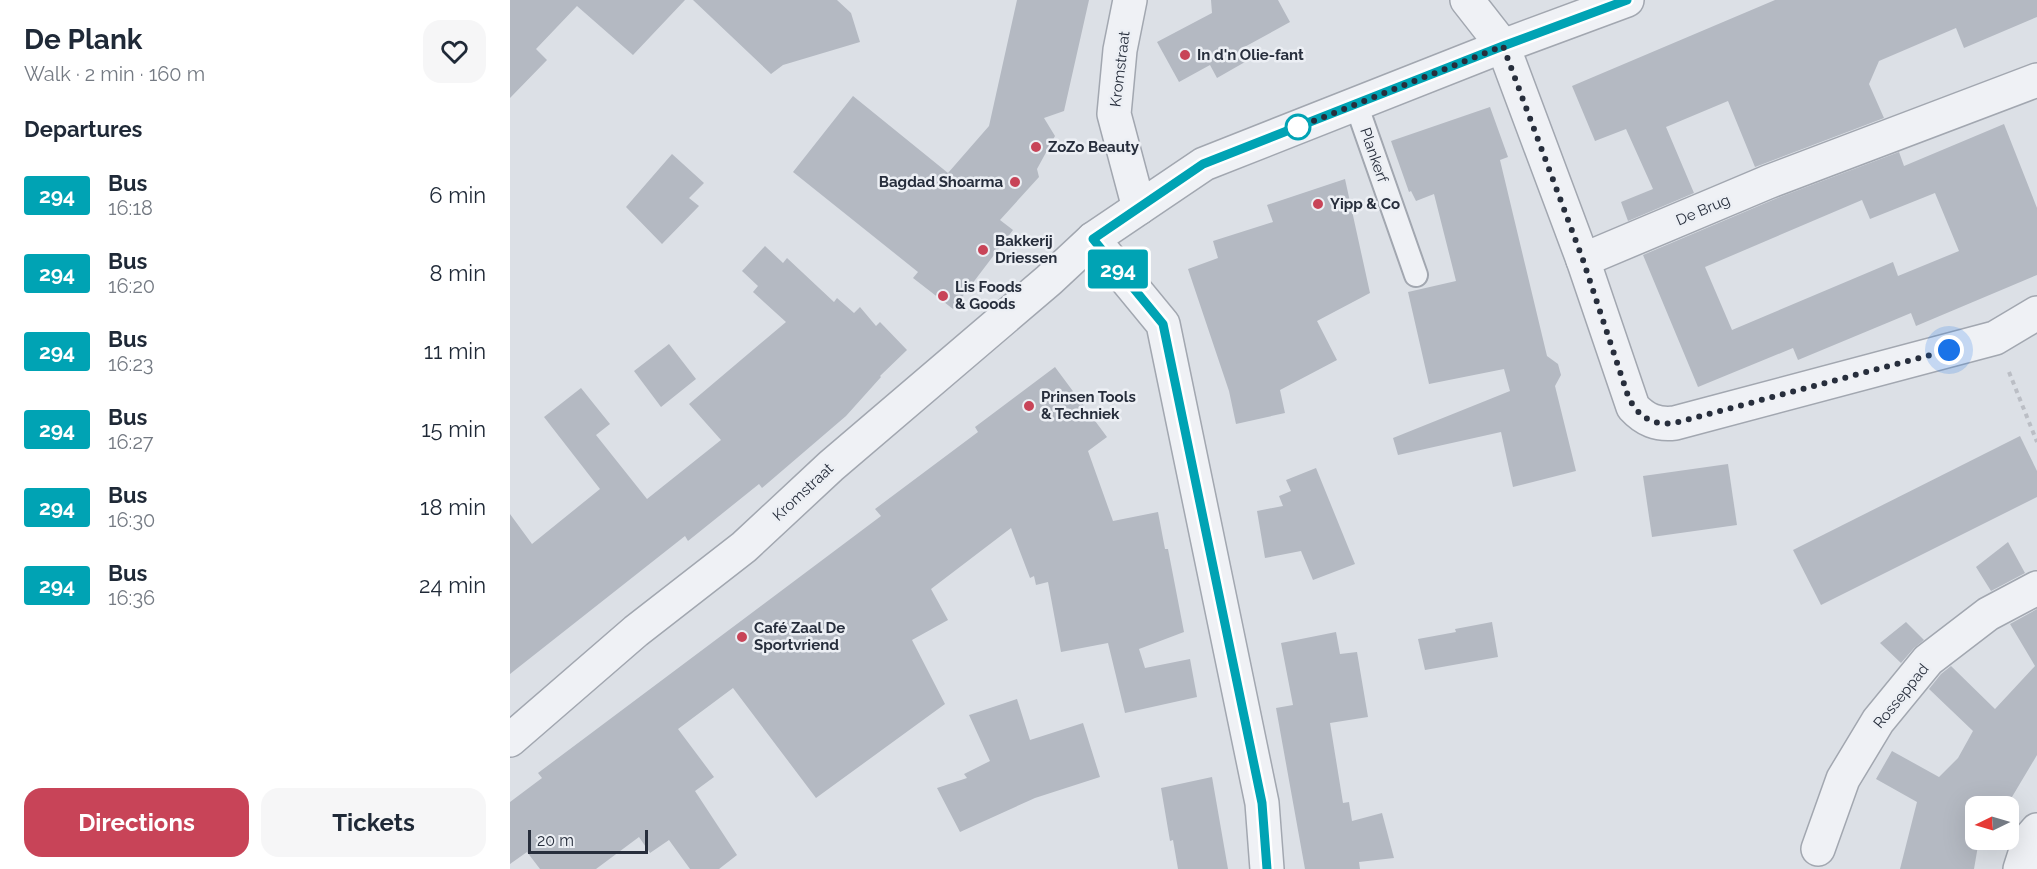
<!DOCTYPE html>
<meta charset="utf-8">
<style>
:root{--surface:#fff;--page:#f6f6f7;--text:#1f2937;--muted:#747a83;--accent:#c84458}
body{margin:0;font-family:Raleway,sans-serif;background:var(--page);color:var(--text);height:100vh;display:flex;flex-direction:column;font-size:22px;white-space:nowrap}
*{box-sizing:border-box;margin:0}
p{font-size:20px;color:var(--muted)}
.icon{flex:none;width:33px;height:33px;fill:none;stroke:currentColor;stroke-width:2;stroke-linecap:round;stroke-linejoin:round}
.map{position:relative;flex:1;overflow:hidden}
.sheet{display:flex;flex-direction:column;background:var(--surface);width:510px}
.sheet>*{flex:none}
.badge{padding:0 12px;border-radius:4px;font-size:21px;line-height:39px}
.needle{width:39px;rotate:265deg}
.tools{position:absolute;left:1455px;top:796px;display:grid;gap:12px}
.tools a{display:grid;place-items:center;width:54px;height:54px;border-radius:12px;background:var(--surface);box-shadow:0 6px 24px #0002;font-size:30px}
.scale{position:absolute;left:18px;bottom:15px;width:120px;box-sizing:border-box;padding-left:6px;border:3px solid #272e3c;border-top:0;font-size:16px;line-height:21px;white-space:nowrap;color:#272e3c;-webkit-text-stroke:4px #eceff4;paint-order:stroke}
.you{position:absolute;width:30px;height:30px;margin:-15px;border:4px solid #fff;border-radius:50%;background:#1a73e8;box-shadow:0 0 0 9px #1a73e833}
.map>.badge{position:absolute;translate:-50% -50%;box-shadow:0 0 0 3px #fff}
h2{padding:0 24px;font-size:22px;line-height:54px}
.round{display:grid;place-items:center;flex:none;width:63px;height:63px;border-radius:18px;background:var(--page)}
.headline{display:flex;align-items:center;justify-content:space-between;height:102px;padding:0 24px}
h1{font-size:28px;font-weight:700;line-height:45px}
.action{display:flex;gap:12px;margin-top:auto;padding:12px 24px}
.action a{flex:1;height:69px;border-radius:18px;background:var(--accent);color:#fff;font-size:24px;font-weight:700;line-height:69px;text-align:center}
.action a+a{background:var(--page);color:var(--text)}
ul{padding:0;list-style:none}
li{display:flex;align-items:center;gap:18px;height:78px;padding:0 24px}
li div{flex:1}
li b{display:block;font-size:22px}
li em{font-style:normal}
li .badge{min-width:66px;font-weight:700;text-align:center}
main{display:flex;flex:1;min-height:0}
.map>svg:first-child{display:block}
.building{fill:#b4b9c2;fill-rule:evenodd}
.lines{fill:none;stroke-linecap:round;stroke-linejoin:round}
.service-casing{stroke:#a2a7b0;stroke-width:26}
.minor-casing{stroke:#a2a7b0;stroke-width:36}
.tertiary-casing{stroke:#a2a7b0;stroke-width:36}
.path{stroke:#bbbec5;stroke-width:4;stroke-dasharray:4.5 4.5;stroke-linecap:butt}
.service{stroke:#eff1f5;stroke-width:22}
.minor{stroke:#eff1f5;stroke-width:33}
.tertiary{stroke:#eff1f5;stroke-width:33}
.line-casing{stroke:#fff;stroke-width:14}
.line{stroke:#00a3b4;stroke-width:9}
.walk{stroke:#272e3c;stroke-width:6;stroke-dasharray:0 10.8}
.poi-dot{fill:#c84458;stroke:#eceff4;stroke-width:2}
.stop-dot{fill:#fff;stroke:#00a3b4;stroke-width:3}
.labels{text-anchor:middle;stroke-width:5;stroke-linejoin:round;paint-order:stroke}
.poi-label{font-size:15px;font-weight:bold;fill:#272e3c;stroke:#eceff4;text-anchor:start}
.street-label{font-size:15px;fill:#272e3c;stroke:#eceff4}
</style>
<main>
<section class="sheet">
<div class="headline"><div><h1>De Plank</h1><p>Walk · 2 min · 160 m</p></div><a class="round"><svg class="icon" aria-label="heart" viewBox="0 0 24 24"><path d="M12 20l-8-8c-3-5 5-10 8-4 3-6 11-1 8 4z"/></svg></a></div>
<h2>Departures</h2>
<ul>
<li><span class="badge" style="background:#00a3b4;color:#fff">294</span><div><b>Bus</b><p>16:18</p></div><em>6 min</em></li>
<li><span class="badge" style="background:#00a3b4;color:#fff">294</span><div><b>Bus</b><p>16:20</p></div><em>8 min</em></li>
<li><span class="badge" style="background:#00a3b4;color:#fff">294</span><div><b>Bus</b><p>16:23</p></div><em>11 min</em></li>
<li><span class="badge" style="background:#00a3b4;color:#fff">294</span><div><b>Bus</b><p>16:27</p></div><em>15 min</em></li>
<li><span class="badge" style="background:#00a3b4;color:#fff">294</span><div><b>Bus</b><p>16:30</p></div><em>18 min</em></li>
<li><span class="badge" style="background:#00a3b4;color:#fff">294</span><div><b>Bus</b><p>16:36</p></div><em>24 min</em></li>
</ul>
<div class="action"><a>Directions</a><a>Tickets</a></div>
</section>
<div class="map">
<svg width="1527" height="869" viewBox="0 0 1527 869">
<rect width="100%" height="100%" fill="#dce0e6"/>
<g class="building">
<path d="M 0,0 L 175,0 L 123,55 L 67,6 L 26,49 L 37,60 L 0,98 Z"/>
<path d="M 183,0 L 327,0 L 341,13 L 350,42 L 273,65 L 261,74 Z"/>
<path d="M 507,0 L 579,0 L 554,111 L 534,118 L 545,136 L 527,169 L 529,177 L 490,220 L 503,230 L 443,309 L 403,278 L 408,272 L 283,172 L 343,96 L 438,173 L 479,126 Z"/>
<path d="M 701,0 L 768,0 L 780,22 L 729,50 L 735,62 L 707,78 L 700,65 L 669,82 L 647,42 L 702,13 Z"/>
<path d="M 1265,0 L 1527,0 L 1527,17 L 1454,48 L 1446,28 L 1369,61 L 1359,84 L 1374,118 L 1245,167 L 1218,101 L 1156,127 L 1184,193 L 1118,221 L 1111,202 L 1143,189 L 1116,129 L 1085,141 L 1062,86 Z"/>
<path d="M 980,107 L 998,157 L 990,160 L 1037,356 L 1048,364 L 1051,375 L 1045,386 L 1066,471 L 1003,487 L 991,432 L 888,455 L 883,438 L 1000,391 L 994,369 L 919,384 L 898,292 L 946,281 L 924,194 L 906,201 L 901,191 L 899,192 L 881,141 Z"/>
<path d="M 1494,124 L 1527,208 L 1527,275 L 1406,326 L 1401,313 L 1288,360 L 1283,348 L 1188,387 L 1133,255 L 1265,199 L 1389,152 L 1394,166 ZM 1425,193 L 1449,251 L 1388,276 L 1383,262 L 1222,330 L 1195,267 L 1352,200 L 1360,219 Z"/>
<path d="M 162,154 L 194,183 L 179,198 L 189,206 L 152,244 L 116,207 Z"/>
<path d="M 835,179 L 860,293 L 807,321 L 827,360 L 770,390 L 775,413 L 726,424 L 719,391 L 678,269 L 708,258 L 703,241 L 763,222 L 757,205 Z"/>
<path d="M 255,246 L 273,263 L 277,258 L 324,302 L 327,298 L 344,313 L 350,307 L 366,326 L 370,322 L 397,350 L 370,376 L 371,377 L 336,416 L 252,488 L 249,484 L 178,541 L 175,536 L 0,674 L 0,514 L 22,544 L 90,489 L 34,417 L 71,388 L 100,424 L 86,435 L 137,499 L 211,440 L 179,404 L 276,322 L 243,292 L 248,286 L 232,271 Z"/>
<path d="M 159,344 L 186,379 L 151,407 L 124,371 Z"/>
<path d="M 545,367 L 597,437 L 578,451 L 603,521 L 648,512 L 655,549 L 658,549 L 674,632 L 629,649 L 635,668 L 680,659 L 687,697 L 615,713 L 598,643 L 551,652 L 538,582 L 526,585 L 524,576 L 520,578 L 501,528 L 421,589 L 438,620 L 402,640 L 435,704 L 306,798 L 223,688 L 168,729 L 204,777 L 185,791 L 227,855 L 209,869 L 180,869 L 159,840 L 140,853 L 129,837 L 86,869 L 30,869 L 17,852 L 0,864 L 0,802 L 32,778 L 28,773 L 371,516 L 365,509 L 468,432 L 465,427 Z"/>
<path d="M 1510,436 L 1527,471 L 1527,497 L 1311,605 L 1283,550 Z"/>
<path d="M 1218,464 L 1227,525 L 1142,537 L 1133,476 Z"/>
<path d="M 806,468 L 845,564 L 803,580 L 791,551 L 755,558 L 747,511 L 773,506 L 769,496 L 781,491 L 776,480 Z"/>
<path d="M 1498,542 L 1515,573 L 1481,591 L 1466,567 Z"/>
<path d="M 1527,609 L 1527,755 L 1496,807 L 1466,807 L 1466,840 L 1469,840 L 1464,869 L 1390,869 L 1407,802 L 1366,779 L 1382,751 L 1429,777 L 1448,758 L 1463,731 L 1419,689 L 1431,674 L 1441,666 L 1485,709 L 1525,666 L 1500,624 Z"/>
<path d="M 982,622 L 988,657 L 915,670 L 908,639 L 946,632 L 945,629 Z"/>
<path d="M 1396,622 L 1414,640 L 1404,648 L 1391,663 L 1370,643 Z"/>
<path d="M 826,632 L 830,654 L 847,652 L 858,717 L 820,723 L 833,803 L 839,802 L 842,821 L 872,813 L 884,858 L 849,862 L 850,869 L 795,869 L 766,708 L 783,705 L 771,643 Z"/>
<path d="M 507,699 L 520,740 L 573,723 L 590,777 L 525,798 L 450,832 L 427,788 L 457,778 L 454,774 L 480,761 L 459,715 Z"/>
<path d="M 702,777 L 718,869 L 668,869 L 663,840 L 660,841 L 651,788 Z"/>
</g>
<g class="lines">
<defs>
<path id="service" d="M 846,104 L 906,275"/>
<g id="minor">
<path d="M 620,0 L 610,50 L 604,114 L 629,208"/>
<path d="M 957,0 L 993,46 L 1073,260 L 1258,182 L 1527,80"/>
<path d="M 1073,260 L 1123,407 C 1135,420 1147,425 1165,423 L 1485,338 L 1527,313"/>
<path d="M 1308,849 L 1333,779 L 1368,721 L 1418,660 L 1478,614 L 1527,588"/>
<path d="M 1510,869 L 1520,838 L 1527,830"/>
</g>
<g id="tertiary">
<path d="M 583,239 L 653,324 L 752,803 L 757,869"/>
<path d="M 0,740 L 126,631 L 234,547 L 321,466 L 539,280 L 583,239 L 694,164 L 993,46 L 1117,0"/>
</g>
</defs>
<use href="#service" class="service-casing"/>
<use href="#minor" class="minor-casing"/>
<use href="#tertiary" class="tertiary-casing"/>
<path class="path" d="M 1499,372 L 1527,442"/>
<use href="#service" class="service"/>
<use href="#minor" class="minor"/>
<use href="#tertiary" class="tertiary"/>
</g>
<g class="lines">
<defs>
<path id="line" d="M 757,869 L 752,803 L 653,324 L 583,239 L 693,164 L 993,46 L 1117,0"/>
</defs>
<use href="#line" class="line-casing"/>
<use href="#line" class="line"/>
<path class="walk" d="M 788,127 L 781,130 L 993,46 L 1073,260 L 1118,396 C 1127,416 1142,426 1165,423 L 1439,350"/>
</g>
<g class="poi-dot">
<circle cx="675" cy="55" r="6"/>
<circle cx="526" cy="147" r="6"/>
<circle cx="505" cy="182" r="6"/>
<circle cx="808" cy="204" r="6"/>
<circle cx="473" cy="250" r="6"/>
<circle cx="433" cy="296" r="6"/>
<circle cx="519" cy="406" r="6"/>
<circle cx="232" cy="637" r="6"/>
</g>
<circle class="stop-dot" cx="788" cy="127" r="12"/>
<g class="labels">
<g class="poi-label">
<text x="687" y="60">In d'n Olie-fant</text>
<text x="538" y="152">ZoZo Beauty</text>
<text x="493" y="187" text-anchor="end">Bagdad Shoarma</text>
<text x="820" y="209">Yipp &amp; Co</text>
<text x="485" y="246">Bakkerij<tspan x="485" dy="17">Driessen</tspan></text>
<text x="445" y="292">Lis Foods<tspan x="445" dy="17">&amp; Goods</tspan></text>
<text x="531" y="402">Prinsen Tools<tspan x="531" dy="17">&amp; Techniek</tspan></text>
<text x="244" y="633">Café Zaal De<tspan x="244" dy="17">Sportvriend</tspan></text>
</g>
<g class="street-label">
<text transform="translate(610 69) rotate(-83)" y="5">Kromstraat</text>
<text transform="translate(864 155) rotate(71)" y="5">Plankerf</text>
<text transform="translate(1193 210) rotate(-23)" y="5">De Brug</text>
<text transform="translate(293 492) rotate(-43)" y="5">Kromstraat</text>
<text transform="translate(1391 696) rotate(-51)" y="5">Rosseppad</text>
</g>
</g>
</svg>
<div class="tools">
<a><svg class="needle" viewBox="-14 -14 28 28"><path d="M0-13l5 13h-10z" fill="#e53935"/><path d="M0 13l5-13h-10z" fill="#747a83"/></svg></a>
</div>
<div class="scale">20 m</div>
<div class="you" style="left:1439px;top:350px"></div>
<b class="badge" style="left:608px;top:269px;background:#00a3b4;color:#fff">294</b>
</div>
</main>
